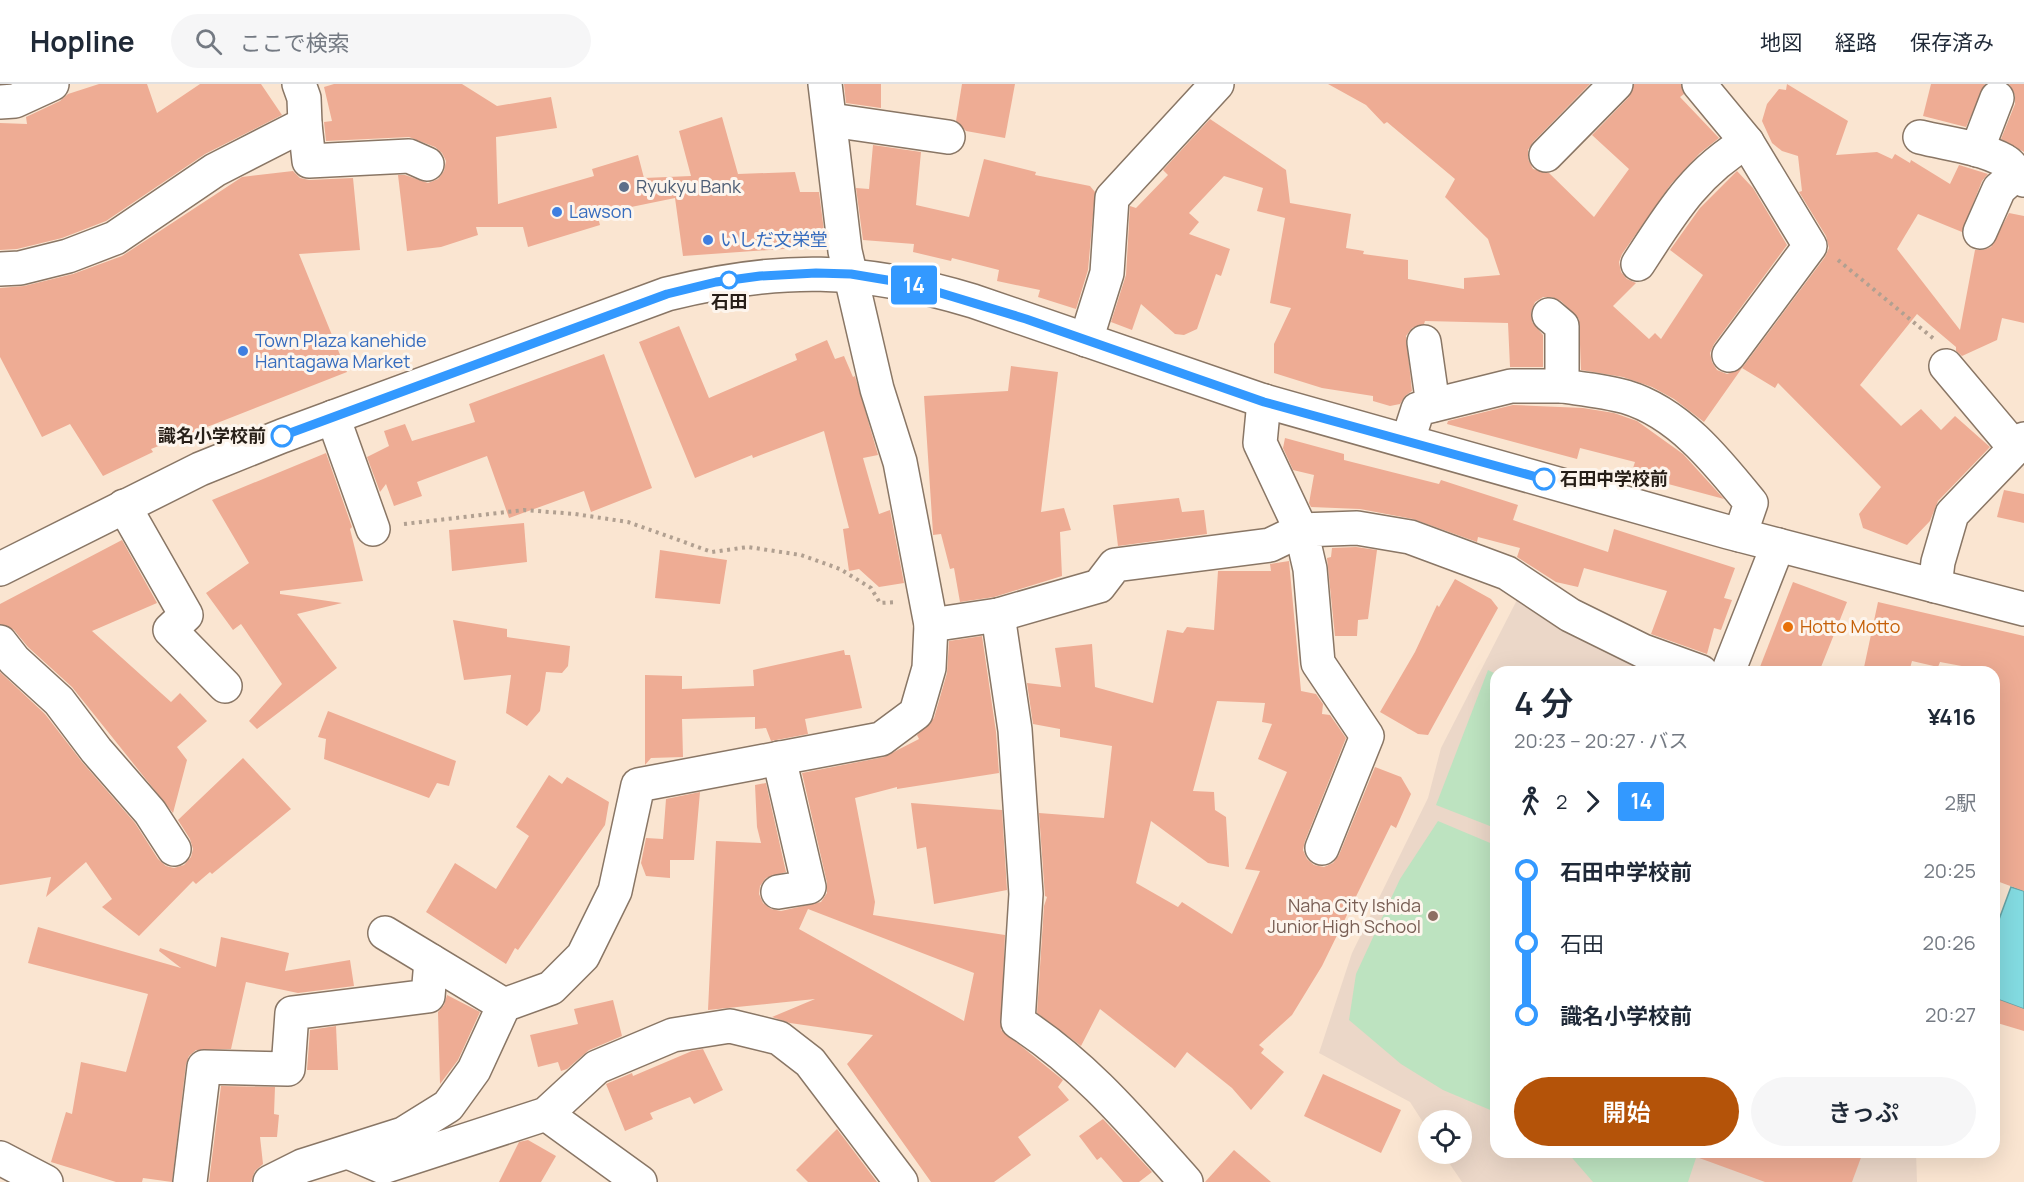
<!DOCTYPE html>
<html lang="ja">
<meta charset="utf-8">
<style>
:root{--surface:#fff;--page:#f6f6f7;--text:#1f2937;--muted:#747a83;--line:#e0e1e3;--accent:#b45309}
body{margin:0;font-family:Manrope,"Noto Sans JP",sans-serif;background:var(--page);color:var(--text);height:100vh;display:flex;flex-direction:column;font-size:22px;white-space:nowrap}
*{box-sizing:border-box;margin:0}
p{font-size:20px;color:var(--muted)}
.icon{flex:none;width:33px;height:33px;fill:none;stroke:currentColor;stroke-width:2;stroke-linecap:round;stroke-linejoin:round}
.map{position:relative;flex:1;overflow:hidden}
.details{position:absolute;left:1490px;top:582px;width:510px;height:492px;display:flex;flex-direction:column;background:var(--surface);border-radius:18px;box-shadow:0 6px 24px #0002}
.details>*{flex:none}
.badge{padding:0 12px;border-radius:4px;font-size:21px;line-height:39px}
.buttons{position:absolute;left:1418px;top:1026px;display:grid;gap:12px}
.buttons a{display:grid;place-items:center;width:54px;height:54px;border-radius:50%;background:var(--surface);box-shadow:0 6px 24px #0002;font-size:30px}
.map>.badge{position:absolute;translate:-50% -50%;box-shadow:0 0 0 3px #fff}
.legs{display:flex;align-items:center;gap:9px;height:66px;padding:0 24px;font-size:20px}
.legs p{margin-inline-start:auto}
.overview{display:flex;align-items:center;justify-content:space-between;height:102px;padding:0 24px}
h1{font-size:33px;font-weight:600;line-height:45px}
.button{display:flex;gap:12px;margin-top:auto;padding:12px 24px}
.button a{flex:1;height:69px;border-radius:36px;background:var(--accent);color:#fff;font-size:24px;font-weight:600;line-height:69px;text-align:center}
.button a+a{background:var(--page);color:var(--text)}
ul{padding:0 24px;list-style:none}
li{display:flex;align-items:center;gap:21px;height:72px;font-size:22px}
li i{display:grid;place-items:center;width:9px;height:100%;margin:0 8px;background:currentColor}
li i::after{content:'';width:15px;height:15px;margin:-8px;border:4px solid;border-radius:50%;background:var(--surface)}
li p{margin-inline-start:auto}
li:first-child i{background:linear-gradient(#0000 50%,currentColor 0)}
li:last-child i{background:linear-gradient(currentColor 50%,#0000 0)}
header{display:flex;align-items:center;gap:36px;box-sizing:border-box;height:84px;padding:0 30px;background:var(--surface);border-bottom:2px solid var(--line)}
header strong{font-size:28px}
nav{display:flex;gap:33px;margin-inline-start:auto;font-size:21px}
.search{width:420px;height:54px;background:var(--page);display:flex;align-items:center;gap:15px;box-sizing:border-box;padding:0 21px;border-radius:33px;color:var(--muted);font-size:22px}
.map>svg:first-child{display:block}
.education{fill:#ebd7c8}
.green{fill:#bde3c0}
.water{fill:#83dbe1;stroke:#67a3a5;stroke-width:1.5}
.building{fill:#eeac94;fill-rule:evenodd}
.lines{fill:none;stroke-linecap:round;stroke-linejoin:round}
.minor-casing{stroke:#897665;stroke-width:36}
.path{stroke:#b1a091;stroke-width:4;stroke-dasharray:3 4.5;stroke-linecap:butt}
.minor{stroke:#fff;stroke-width:33}
.line-1-casing{stroke:#fff;stroke-width:14}
.line-1{stroke:#39f;stroke-width:9}
.service-dot{fill:#5c6f8a;stroke:#fdf5ed;stroke-width:2}
.shop-dot{fill:#3f7fe0;stroke:#fdf5ed;stroke-width:2}
.stop-1-dot{fill:#fff;stroke:#39f;stroke-width:3}
.food-dot{fill:#e8710a;stroke:#fdf5ed;stroke-width:2}
.education-dot{fill:#8d6e63;stroke:#fdf5ed;stroke-width:2}
.labels{text-anchor:middle;stroke-width:6;stroke-linejoin:round;paint-order:stroke}
.service-label{font-size:18px;fill:#4e5e75;stroke:#fdf5ed;text-anchor:start}
.shop-label{font-size:18px;fill:#366cbe;stroke:#fdf5ed;text-anchor:start}
.stop-label{font-size:18px;font-weight:bold;fill:#271f18;stroke:#fdf5ed}
.food-label{font-size:18px;fill:#c56008;stroke:#fdf5ed;text-anchor:start}
.education-label{font-size:18px;fill:#785e54;stroke:#fdf5ed;text-anchor:end}
</style>
<header>
<strong>Hopline</strong>
<div class="search"><svg class="icon" aria-label="search" viewBox="0 0 24 24"><circle cx="10" cy="10" r="6"/><path d="M15 15l6 6"/></svg>ここで検索</div>
<nav><a>地図</a><a>経路</a><a>保存済み</a></nav>
</header>
<div class="map">
<svg width="2024" height="1098" viewBox="0 0 2024 1098">
<rect width="100%" height="100%" fill="#fae5d1"/>
<path class="education" d="M 1519,512 L 1674,588 L 1496,588 L 1496,1068 L 1916,1068 L 1917,1098 L 1462,1098 L 1443,1070 L 1461,1070 L 1461,1036 L 1428,1036 L 1428,1046 L 1410,1018 L 1319,969 L 1352,869 L 1428,714 L 1441,664 Z"/>
<g class="green">
<path d="M 1488,586 L 1496,590 L 1495,744 L 1436,721 Z"/>
<path d="M 1438,737 L 1495,761 L 1495,1028 L 1443,1006 L 1401,980 L 1349,936 L 1356,890 L 1400,795 Z"/>
<path d="M 1567,1068 L 1698,1068 L 1688,1098 L 1593,1098 Z"/>
</g>
<path class="water" d="M 2011,803 L 2024,807 L 2024,925 L 1994,914 L 1994,849 Z"/>
<g class="building">
<path d="M 99,0 L 147,0 L 157,29 L 200,0 L 261,0 L 282,31 L 205,70 L 106,137 L 62,154 L 17,165 L 0,166 L 0,39 L 27,40 L 26,33 L 60,17 L 68,10 Z"/>
<path d="M 334,0 L 462,0 L 497,22 L 551,13 L 557,44 L 496,53 L 498,120 L 594,92 L 592,85 L 638,71 L 644,94 L 691,92 L 679,47 L 722,33 L 738,90 L 795,88 L 800,108 L 819,108 L 826,162 L 683,172 L 675,114 L 597,130 L 600,141 L 528,163 L 523,143 L 476,143 L 478,151 L 441,163 L 407,167 L 398,91 L 405,91 L 428,99 L 438,95 L 444,87 L 446,77 L 442,69 L 435,63 L 409,53 L 326,57 L 324,38 L 332,37 L 324,3 Z"/>
<path d="M 844,0 L 881,0 L 881,24 L 846,19 Z"/>
<path d="M 962,0 L 1015,0 L 1005,54 L 966,47 L 956,37 Z"/>
<path d="M 1328,0 L 1590,0 L 1533,58 L 1528,66 L 1528,75 L 1533,85 L 1549,89 L 1594,133 L 1629,85 L 1592,51 L 1629,13 L 1634,0 L 1681,0 L 1684,10 L 1680,13 L 1719,54 L 1700,69 L 1671,100 L 1622,170 L 1619,178 L 1621,188 L 1627,195 L 1636,199 L 1613,222 L 1649,255 L 1655,249 L 1661,255 L 1703,191 L 1670,166 L 1700,124 L 1737,87 L 1753,104 L 1787,161 L 1714,260 L 1710,269 L 1712,278 L 1717,286 L 1727,290 L 1742,284 L 1704,338 L 1674,315 L 1652,303 L 1623,293 L 1581,286 L 1579,235 L 1561,217 L 1552,213 L 1543,213 L 1535,218 L 1531,228 L 1532,238 L 1543,251 L 1543,283 L 1510,283 L 1508,239 L 1425,237 L 1424,240 L 1412,244 L 1406,252 L 1412,307 L 1405,312 L 1400,320 L 1390,322 L 1373,317 L 1373,312 L 1322,304 L 1274,289 L 1274,260 L 1291,224 L 1270,219 L 1285,134 L 1257,127 L 1263,104 L 1224,92 L 1189,129 L 1199,138 L 1189,150 L 1230,165 L 1221,192 L 1216,190 L 1197,245 L 1184,251 L 1175,250 L 1141,220 L 1132,246 L 1111,238 L 1126,191 L 1130,122 L 1136,124 L 1168,91 L 1163,86 L 1210,35 L 1286,86 L 1290,119 L 1351,130 L 1346,164 L 1364,167 L 1363,170 L 1408,176 L 1408,195 L 1464,205 L 1464,194 L 1500,191 L 1488,155 L 1445,113 L 1455,95 L 1387,38 L 1384,40 L 1366,21 Z"/>
<path d="M 1787,0 L 1848,37 L 1836,71 L 1877,68 L 1892,75 L 1895,70 L 1910,79 L 1911,76 L 1950,100 L 1959,81 L 1988,90 L 1982,97 L 1962,148 L 1918,130 L 1897,165 L 1960,246 L 1975,166 L 1983,166 L 1991,163 L 2009,129 L 2024,132 L 2024,239 L 2002,234 L 1997,256 L 1962,272 L 1956,267 L 1956,263 L 1917,230 L 1860,301 L 1901,342 L 1921,325 L 1941,346 L 1955,332 L 1990,363 L 1938,417 L 1930,437 L 1907,461 L 1863,444 L 1859,430 L 1881,403 L 1778,299 L 1775,304 L 1742,284 L 1825,173 L 1829,164 L 1826,152 L 1799,108 L 1802,107 L 1798,72 L 1782,67 L 1772,59 L 1762,37 L 1767,20 L 1779,5 L 1786,6 Z"/>
<path d="M 1931,0 L 1985,0 L 1966,43 L 1923,32 Z"/>
<path d="M 2009,0 L 2024,0 L 2024,68 L 2001,55 L 2015,20 L 2015,11 Z"/>
<path d="M 873,61 L 921,68 L 916,121 L 969,133 L 984,75 L 1036,88 L 1035,91 L 1090,102 L 1095,108 L 1088,186 L 1076,225 L 1038,213 L 1040,206 L 997,197 L 999,186 L 952,174 L 951,177 L 913,168 L 914,160 L 863,156 L 856,104 L 869,105 Z"/>
<path d="M 293,87 L 300,94 L 309,96 L 353,94 L 360,166 L 299,170 L 347,288 L 151,365 L 153,368 L 103,392 L 70,340 L 42,353 L 0,273 L 0,204 L 24,202 L 73,190 L 122,172 L 242,93 Z"/>
<path d="M 679,242 L 709,314 L 797,276 L 795,270 L 827,256 L 835,275 L 844,272 L 853,293 L 855,292 L 878,371 L 863,374 L 879,430 L 890,426 L 904,499 L 879,503 L 859,485 L 849,487 L 843,445 L 849,444 L 824,347 L 753,374 L 752,371 L 695,394 L 639,258 Z"/>
<path d="M 604,270 L 652,404 L 591,428 L 584,407 L 509,434 L 487,372 L 417,398 L 422,412 L 394,422 L 386,400 L 380,408 L 367,373 L 389,362 L 384,347 L 405,340 L 412,357 L 475,338 L 469,320 Z"/>
<path d="M 1011,282 L 1058,288 L 1041,428 L 1064,424 L 1071,446 L 1060,448 L 1062,492 L 994,513 L 960,518 L 954,484 L 950,485 L 941,450 L 933,451 L 933,449 L 924,312 L 1008,307 Z"/>
<path d="M 1513,321 L 1583,324 L 1614,329 L 1637,337 L 1683,370 L 1724,415 L 1631,390 L 1635,378 L 1580,364 L 1577,375 L 1447,340 L 1448,337 Z"/>
<path d="M 1285,354 L 1344,370 L 1344,376 L 1439,400 L 1441,396 L 1518,421 L 1513,436 L 1608,468 L 1614,445 L 1735,484 L 1724,514 L 1732,516 L 1721,546 L 1714,544 L 1707,570 L 1651,550 L 1667,507 L 1584,484 L 1578,503 L 1556,498 L 1517,473 L 1520,464 L 1478,453 L 1477,458 L 1413,435 L 1360,425 L 1311,423 L 1309,419 L 1314,391 L 1293,386 L 1283,364 Z"/>
<path d="M 326,369 L 352,443 L 350,445 L 363,497 L 280,507 L 280,510 L 342,519 L 297,530 L 337,584 L 257,645 L 249,637 L 282,600 L 241,540 L 233,546 L 206,509 L 249,479 L 212,416 Z"/>
<path d="M 2004,406 L 2024,410 L 2024,439 L 1997,433 Z"/>
<path d="M 1179,414 L 1182,428 L 1204,426 L 1207,450 L 1118,462 L 1113,421 Z"/>
<path d="M 524,439 L 527,478 L 452,487 L 449,446 Z"/>
<path d="M 122,456 L 157,519 L 92,547 L 171,618 L 180,609 L 207,637 L 177,663 L 187,676 L 173,729 L 72,603 L 28,563 L 14,546 L 0,540 L 0,520 Z"/>
<path d="M 1356,463 L 1377,466 L 1368,535 L 1358,536 L 1357,552 L 1335,552 L 1327,474 L 1331,473 L 1332,464 Z"/>
<path d="M 660,466 L 727,476 L 720,520 L 655,514 Z"/>
<path d="M 1289,477 L 1301,607 L 1316,610 L 1323,620 L 1322,630 L 1330,631 L 1346,654 L 1305,757 L 1303,766 L 1307,775 L 1314,781 L 1324,783 L 1333,779 L 1339,771 L 1375,683 L 1401,693 L 1411,710 L 1396,744 L 1391,741 L 1322,882 L 1292,931 L 1259,961 L 1264,965 L 1261,969 L 1284,988 L 1251,1026 L 1232,1004 L 1187,968 L 1175,984 L 1100,925 L 1081,962 L 1037,929 L 1044,822 L 1047,813 L 1045,812 L 1039,729 L 1104,734 L 1112,662 L 1060,653 L 1060,645 L 1033,640 L 1027,599 L 1061,603 L 1055,564 L 1092,560 L 1095,603 L 1153,619 L 1167,546 L 1183,549 L 1187,543 L 1214,546 L 1218,487 L 1271,487 L 1270,480 ZM 1217,617 L 1265,619 L 1262,638 L 1272,640 L 1258,675 L 1287,688 L 1245,785 L 1260,787 L 1232,850 L 1182,818 L 1178,823 L 1136,799 L 1151,737 L 1208,779 L 1229,783 L 1226,733 L 1215,726 L 1214,708 L 1193,707 Z"/>
<path d="M 1455,495 L 1491,515 L 1498,524 L 1428,651 L 1418,650 L 1380,628 L 1415,568 L 1437,521 L 1439,523 Z"/>
<path d="M 1793,498 L 1847,518 L 1819,588 L 1758,588 Z"/>
<path d="M 1878,518 L 2024,552 L 2024,807 L 1994,796 L 1994,588 L 1940,578 L 1938,583 L 1912,577 L 1909,588 L 1863,588 Z"/>
<path d="M 453,536 L 507,545 L 507,553 L 570,562 L 568,582 L 562,589 L 546,588 L 540,627 L 527,642 L 506,629 L 511,591 L 464,596 Z"/>
<path d="M 982,552 L 996,648 L 999,689 L 897,705 L 897,703 L 855,714 L 875,818 L 873,831 L 1005,851 L 1001,946 L 1063,996 L 1058,1003 L 1069,1016 L 1018,1053 L 1031,1071 L 994,1098 L 931,1098 L 847,980 L 873,951 L 790,939 L 772,933 L 815,915 L 708,926 L 716,757 L 761,759 L 757,743 L 755,701 L 766,699 L 786,788 L 766,794 L 760,802 L 759,810 L 763,819 L 771,825 L 781,827 L 821,818 L 827,809 L 827,799 L 802,689 L 884,673 L 919,655 L 917,651 L 934,634 L 947,589 L 949,557 ZM 808,825 L 974,889 L 964,937 L 799,845 Z"/>
<path d="M 844,566 L 845,571 L 850,571 L 862,624 L 805,635 L 808,650 L 771,657 L 766,644 L 755,645 L 755,633 L 682,635 L 683,673 L 651,674 L 645,681 L 645,591 L 682,592 L 682,605 L 754,602 L 753,586 Z"/>
<path d="M 0,588 L 45,630 L 82,678 L 135,739 L 158,775 L 166,782 L 174,784 L 184,781 L 191,773 L 193,765 L 190,755 L 178,736 L 243,674 L 291,725 L 212,790 L 210,788 L 196,800 L 193,797 L 139,852 L 102,823 L 112,815 L 86,778 L 46,813 L 51,793 L 0,801 Z"/>
<path d="M 328,627 L 456,677 L 449,702 L 437,699 L 429,714 L 324,675 L 326,655 L 318,653 Z"/>
<path d="M 549,691 L 562,700 L 567,693 L 609,718 L 605,741 L 518,866 L 515,864 L 506,880 L 426,828 L 455,779 L 496,805 L 529,752 L 516,743 Z"/>
<path d="M 700,708 L 694,776 L 670,776 L 670,794 L 646,792 L 641,779 L 646,754 L 663,755 L 666,715 Z"/>
<path d="M 911,719 L 1002,726 L 1007,806 L 934,820 L 926,763 L 917,765 Z"/>
<path d="M 38,843 L 181,884 L 159,867 L 160,864 L 216,883 L 221,853 L 289,869 L 285,887 L 350,876 L 354,902 L 298,909 L 246,898 L 231,965 L 196,966 L 189,972 L 186,980 L 172,1098 L 143,1094 L 142,1098 L 116,1098 L 51,1078 L 66,1028 L 72,1030 L 81,978 L 126,988 L 148,910 L 28,879 Z"/>
<path d="M 447,911 L 480,928 L 458,976 L 440,1000 L 438,928 L 444,921 Z"/>
<path d="M 1994,914 L 2024,925 L 2024,947 L 1994,938 Z"/>
<path d="M 613,916 L 622,952 L 589,966 L 567,985 L 561,987 L 558,978 L 538,983 L 530,951 L 578,940 L 574,925 Z"/>
<path d="M 336,942 L 338,986 L 307,986 L 310,946 Z"/>
<path d="M 703,965 L 723,1006 L 694,1020 L 690,1013 L 650,1029 L 653,1035 L 625,1047 L 606,1000 L 632,989 L 633,992 L 692,967 Z"/>
<path d="M 1323,990 L 1401,1026 L 1381,1069 L 1304,1032 Z"/>
<path d="M 221,1002 L 275,1003 L 274,1030 L 279,1031 L 277,1053 L 260,1053 L 263,1080 L 255,1087 L 251,1098 L 209,1098 Z"/>
<path d="M 1103,1035 L 1152,1088 L 1139,1098 L 1123,1098 L 1101,1073 L 1097,1076 L 1079,1052 Z"/>
<path d="M 837,1045 L 877,1098 L 808,1098 L 796,1086 Z"/>
<path d="M 528,1056 L 556,1072 L 541,1098 L 499,1098 L 519,1058 Z"/>
<path d="M 1234,1066 L 1271,1098 L 1205,1098 Z"/>
<path d="M 1691,1068 L 1863,1068 L 1852,1098 L 1765,1098 L 1691,1071 Z"/>
</g>
<g class="lines">
<defs>
<g id="minor">
<path d="M 1699,0 L 1747,58 L 1810,162 L 1729,271"/>
<path d="M 0,18 L 15,17 L 52,0"/>
<path d="M 831,36 L 948,53"/>
<path d="M 305,40 L 309,77 L 409,72 L 427,80"/>
<path d="M 1920,53 C 1948,60 1980,63 2005,77 C 2013,81 2015,91 2024,96"/>
<path d="M 1977,66 L 1997,14"/>
<path d="M 1546,71 L 1616,0"/>
<path d="M 1980,148 L 1999,105 L 2015,91"/>
<path d="M 1638,180 C 1670,131 1695,88 1747,58"/>
<path d="M 0,185 L 20,184 L 68,172 L 115,154 L 215,86 L 305,40 L 304,14 L 299,0"/>
<path d="M 1086,256 L 1107,189 L 1112,114 L 1217,0"/>
<path d="M 1424,258 L 1433,321"/>
<path d="M 1946,282 L 2015,364"/>
<path d="M 1562,302 C 1583,305 1605,307 1626,313 C 1679,329 1717,377 1751,419 L 1740,451"/>
<path d="M 333,333 L 373,445"/>
<path d="M 1408,356 L 1418,325 L 1511,302 L 1562,302 L 1562,242 L 1549,231"/>
<path d="M 124,422 L 186,531 L 170,546 L 225,602"/>
<path d="M 0,485 L 200,385 L 282,352 L 667,210 C 781,182 861,183 973,217 L 1264,317 L 1728,448 L 2024,525"/>
<path d="M 1935,502 L 1938,478 L 1952,430 L 2024,355"/>
<path d="M 998,531 L 1015,646 L 1026,810 L 1018,938 C 1084,980 1134,1040 1186,1098"/>
<path d="M 931,541 L 998,531 L 1099,502 L 1115,481 L 1270,461 L 1301,446 L 1260,359 L 1264,317"/>
<path d="M 0,558 L 14,576 L 59,617 L 96,666 L 150,728 L 174,765"/>
<path d="M 1728,588 L 1778,461"/>
<path d="M 1322,764 L 1367,652 L 1318,579 L 1310,485 L 1301,446 L 1357,444 L 1410,453 L 1507,489 L 1570,531 L 1643,567 L 1701,588"/>
<path d="M 778,808 L 809,803 L 779,674"/>
<path d="M 385,849 L 504,921"/>
<path d="M 546,1030 L 640,1098"/>
<path d="M 348,1068 L 383,1083 L 546,1030 L 597,983 L 673,951 L 730,942 L 779,954 L 810,978 L 901,1098"/>
<path d="M 0,1074 L 46,1098"/>
<path d="M 190,1098 L 204,983 L 288,985 L 292,929 L 428,912 L 431,877"/>
<path d="M 270,1098 L 302,1082 L 403,1050 L 448,1022 L 474,986 L 504,921 L 551,904 L 583,872 L 615,807 L 638,701 L 881,655 L 916,629 L 929,584 L 931,541 L 900,378 L 877,305 L 845,167 L 825,0"/>
</g>
</defs>
<use href="#minor" class="minor-casing"/>
<g class="path">
<path d="M 1838,176 L 1934,255"/>
<path d="M 404,440 L 524,426 L 575,430 L 628,438 L 712,468 L 748,463 L 801,471 L 840,485 L 871,504 L 880,519 L 897,518"/>
</g>
<use href="#minor" class="minor"/>
</g>
<g class="lines">
<defs>
<path id="line-1" d="M 282,352 L 667,210 L 716,198 L 760,192 L 816,189 L 851,190 L 911,200 L 1026,235 L 1264,318 L 1544,395"/>
</defs>
<use href="#line-1" class="line-1-casing"/>
<use href="#line-1" class="line-1"/>
</g>
<circle class="service-dot" cx="624" cy="103" r="6"/>
<g class="shop-dot">
<circle cx="557" cy="128" r="6"/>
<circle cx="708" cy="156" r="6"/>
<circle cx="243" cy="267" r="6"/>
</g>
<g class="stop-1-dot">
<circle cx="729" cy="196" r="8"/>
<circle cx="282" cy="352" r="10"/>
<circle cx="1544" cy="395" r="10"/>
</g>
<circle class="food-dot" cx="1788" cy="543" r="6"/>
<circle class="education-dot" cx="1433" cy="832" r="6"/>
<g class="labels">
<g class="service-label">
<text x="636" y="109">Ryukyu Bank</text>
</g>
<g class="shop-label">
<text x="569" y="134">Lawson</text>
<text x="720" y="162">いしだ文栄堂</text>
<text x="255" y="263">Town Plaza kanehide<tspan x="255" dy="21">Hantagawa Market</tspan></text>
</g>
<g class="stop-label">
<text x="729" y="224">石田</text>
<text x="266" y="358" text-anchor="end">識名小学校前</text>
<text x="1560" y="401" text-anchor="start">石田中学校前</text>
</g>
<g class="food-label">
<text x="1800" y="549">Hotto Motto</text>
</g>
<g class="education-label">
<text x="1421" y="828">Naha City Ishida<tspan x="1421" dy="21">Junior High School</tspan></text>
</g>
</g>
</svg>
<div class="buttons">
<a><svg class="icon" aria-label="locate" viewBox="0 0 24 24"><circle cx="12" cy="12" r="6"/><path d="M12 2v4M12 18v4M2 12h4M18 12h4"/></svg></a>
</div>
<b class="badge" style="left:914px;top:201px;background:#39f;color:#fff">14</b>
<section class="details">
<div class="overview"><div><h1>4 分</h1><p>20:23 – 20:27 · バス</p></div><b>¥416</b></div>
<div class="legs"><svg class="icon" aria-label="walk" viewBox="0 0 24 24"><circle cx="13" cy="4" r="2"/><path d="M13 8l-2 6 4 7M11 14l-3 7M7 12l3-4h3l4 4"/></svg>2<svg class="icon" aria-label="forward" viewBox="0 0 24 24"><path d="M9 5l7 7-7 7"/></svg><b class="badge" style="background:#39f;color:#fff">14</b><p>2駅</p></div>
<ul>
<li><i style="color:#39f"></i><b>石田中学校前</b><p>20:25</p></li>
<li><i style="color:#39f"></i><span>石田</span><p>20:26</p></li>
<li><i style="color:#39f"></i><b>識名小学校前</b><p>20:27</p></li>
</ul>
<div class="button"><a>開始</a><a>きっぷ</a></div>
</section>
</div>
